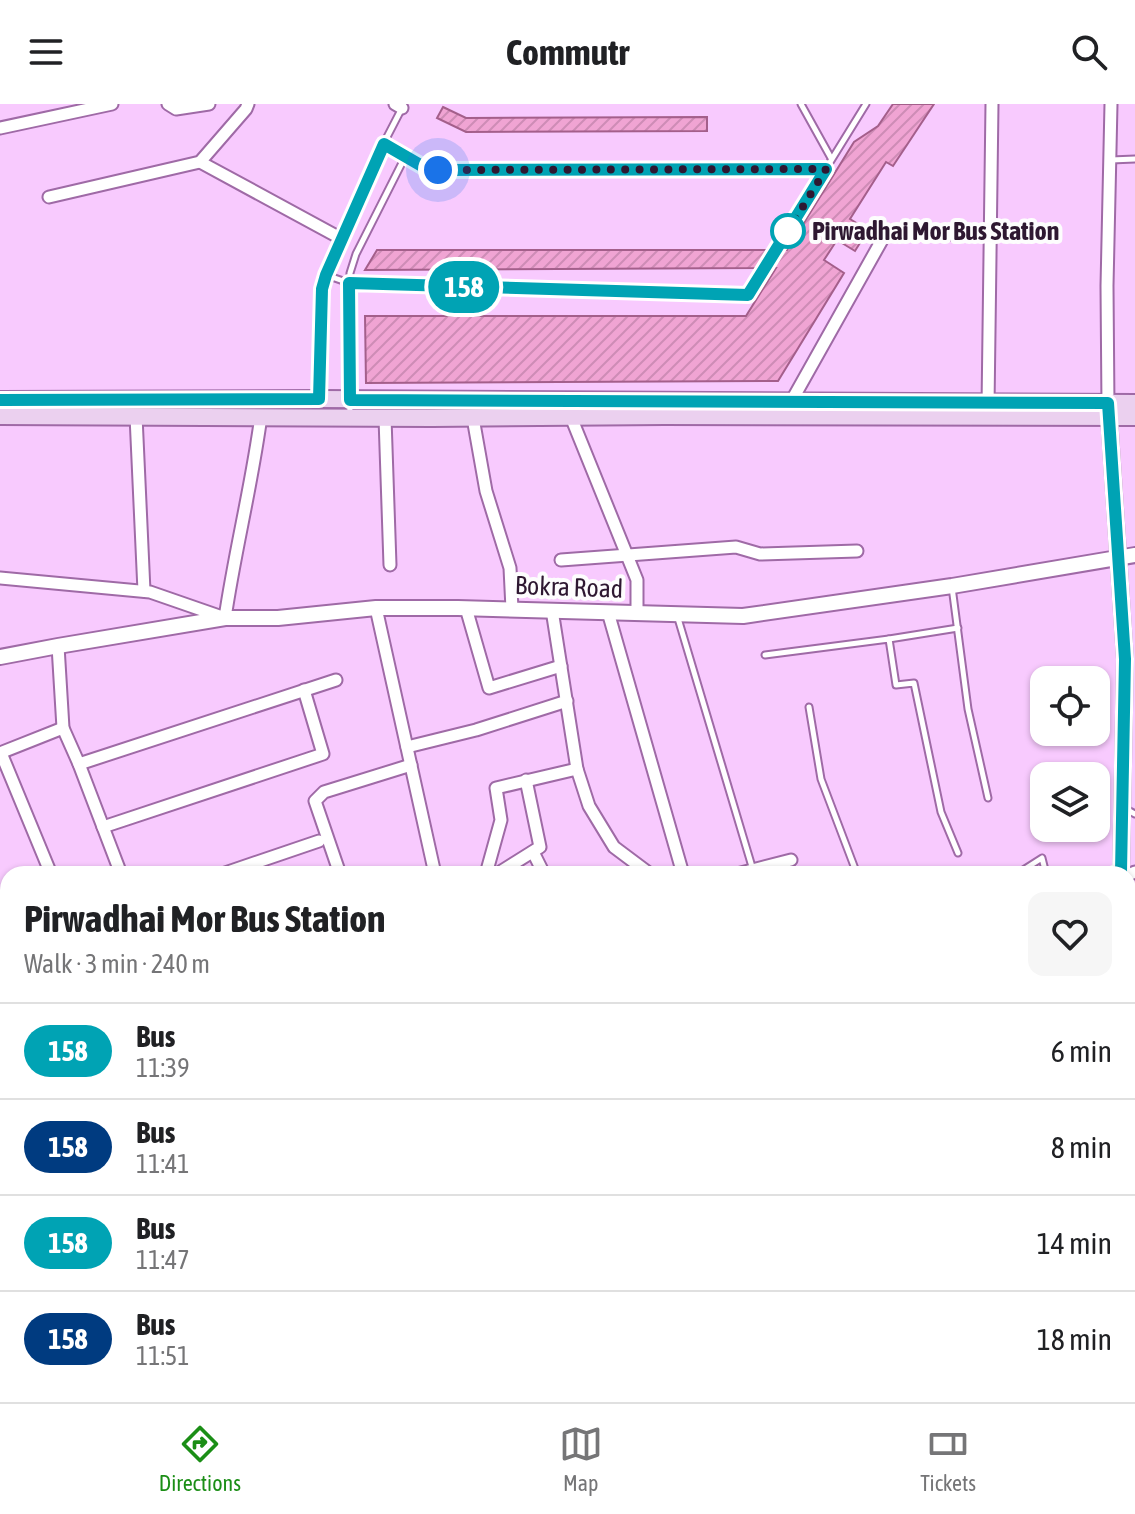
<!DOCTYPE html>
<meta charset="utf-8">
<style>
:root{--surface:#fff;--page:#f6f6f6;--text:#202124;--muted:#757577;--line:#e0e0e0;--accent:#1b8e16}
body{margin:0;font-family:"Asap Condensed",sans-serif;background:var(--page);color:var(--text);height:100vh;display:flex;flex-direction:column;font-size:30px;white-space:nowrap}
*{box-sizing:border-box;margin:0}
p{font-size:26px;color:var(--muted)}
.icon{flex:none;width:44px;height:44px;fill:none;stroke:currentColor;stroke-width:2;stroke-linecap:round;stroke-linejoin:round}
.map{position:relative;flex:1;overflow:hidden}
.panel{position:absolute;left:0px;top:762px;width:1136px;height:536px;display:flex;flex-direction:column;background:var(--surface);border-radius:24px 24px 0 0;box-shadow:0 2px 6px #0004}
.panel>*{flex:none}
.badge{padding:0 16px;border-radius:26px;font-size:28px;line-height:52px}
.controls{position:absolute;left:1030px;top:562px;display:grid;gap:16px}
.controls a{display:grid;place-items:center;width:80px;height:80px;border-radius:16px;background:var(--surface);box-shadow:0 2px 6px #0004;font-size:40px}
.you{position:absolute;width:40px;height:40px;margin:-20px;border:6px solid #fff;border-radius:50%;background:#1a73e8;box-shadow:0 0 0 12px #1a73e833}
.map>.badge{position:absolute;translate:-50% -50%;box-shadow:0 0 0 4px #fff}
.round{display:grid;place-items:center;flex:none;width:84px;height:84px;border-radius:16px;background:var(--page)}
.head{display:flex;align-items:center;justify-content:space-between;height:136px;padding:0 24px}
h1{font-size:38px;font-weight:700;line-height:60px}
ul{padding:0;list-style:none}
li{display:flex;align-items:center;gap:24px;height:96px;padding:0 24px;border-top:2px solid var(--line)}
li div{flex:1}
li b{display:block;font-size:30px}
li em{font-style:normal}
li .badge{min-width:88px;font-weight:700;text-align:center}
header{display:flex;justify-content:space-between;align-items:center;height:104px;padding:0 24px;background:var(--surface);font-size:36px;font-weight:700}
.tab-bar{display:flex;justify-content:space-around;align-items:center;height:112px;border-top:2px solid var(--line);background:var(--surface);font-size:22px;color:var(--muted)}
.tab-bar a{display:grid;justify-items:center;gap:4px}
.tab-bar .on{color:var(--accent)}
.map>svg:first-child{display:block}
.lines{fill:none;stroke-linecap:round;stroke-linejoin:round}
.stream{stroke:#0e9aaa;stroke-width:4}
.building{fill:url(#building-hatch);stroke:#a45f8b;stroke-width:2}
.service-casing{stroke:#9f6aa6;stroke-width:9}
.minor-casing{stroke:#9f6aa6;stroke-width:15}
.tertiary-casing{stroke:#9f6aa6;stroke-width:18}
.secondary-casing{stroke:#9f6aa6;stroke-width:20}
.service{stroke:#fff;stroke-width:5}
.minor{stroke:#fff;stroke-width:11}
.tertiary{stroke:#fff;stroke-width:14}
.secondary{stroke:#ebd0ef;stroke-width:16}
.line-casing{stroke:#fff;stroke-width:18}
.line{stroke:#00a3b4;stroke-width:12}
.walk{stroke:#2e1831;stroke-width:8;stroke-dasharray:0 14.4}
.stop-dot{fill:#fff;stroke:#00a3b4;stroke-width:4}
.labels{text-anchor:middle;stroke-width:8;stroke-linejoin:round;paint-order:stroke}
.stop-label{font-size:26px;font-weight:bold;fill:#2e1831;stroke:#fdfdfd;text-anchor:start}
.street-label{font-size:26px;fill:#2e1831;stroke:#fdfdfd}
</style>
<header><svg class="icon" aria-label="menu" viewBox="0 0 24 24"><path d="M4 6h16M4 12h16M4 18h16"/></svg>Commutr<svg class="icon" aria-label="search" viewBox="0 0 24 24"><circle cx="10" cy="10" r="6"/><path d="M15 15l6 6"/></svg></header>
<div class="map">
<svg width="1135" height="1298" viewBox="0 0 1135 1298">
<defs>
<pattern id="building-hatch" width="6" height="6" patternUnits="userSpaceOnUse" patternTransform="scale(2)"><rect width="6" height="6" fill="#f0a4d3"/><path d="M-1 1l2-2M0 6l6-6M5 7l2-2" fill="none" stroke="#ce8cb6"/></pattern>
</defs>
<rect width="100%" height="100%" fill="#f8cafe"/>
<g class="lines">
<g class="stream">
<path d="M 0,1043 L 8,1038"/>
<path d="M 0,1124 L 8,1122"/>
<path d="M 1128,1174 L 1135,1174"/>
<path d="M 0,1222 L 8,1219"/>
</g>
</g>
<g class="building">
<path d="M 893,0 L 934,0 L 893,62 L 886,58 L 850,115 L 868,126 L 855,147 L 837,136 L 824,156 L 844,169 L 778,277 L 366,279 L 365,212 L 746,212 L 776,164 L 771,164 L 782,146 L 787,146 L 854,38 L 878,22 Z"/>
<path d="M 443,3 L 466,14 L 707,13 L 707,27 L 466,28 L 437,14 Z"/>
<path d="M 377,146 L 769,146 L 758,164 L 365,166 Z"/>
</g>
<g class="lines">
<defs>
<g id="service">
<path d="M 801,0 L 831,54"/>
<path d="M 384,40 L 422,62 L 438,66 L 825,65"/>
<path d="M 1111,56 L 1135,55"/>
<path d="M 326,171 L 349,179 L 748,191 L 866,0"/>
<path d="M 319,293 L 322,185 L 326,171 L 387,33 L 402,4"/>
<path d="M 350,312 L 348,204 L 350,169 L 356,150 L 405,53"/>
<path d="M 952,483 L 968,605 L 988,694"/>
<path d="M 677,511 L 753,766"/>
<path d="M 889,535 L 958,524"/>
<path d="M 765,551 L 889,535 L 896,581 L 914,579 L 941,708 L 958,749"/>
<path d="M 809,603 L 821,675 L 857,770"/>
<path d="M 1124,704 L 1135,710"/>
<path d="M 1017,770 L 1042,754 L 1046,770"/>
<path d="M 1128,891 L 1135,889"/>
<path d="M 78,1298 L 84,1290"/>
</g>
<g id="minor">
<path d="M 168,0 L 176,5 L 209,0"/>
<path d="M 395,0 L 402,4"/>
<path d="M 0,24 L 112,0"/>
<path d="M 200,58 L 342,135"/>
<path d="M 49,93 L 200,58 L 246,5 L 248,0"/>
<path d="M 791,298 L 887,127 L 991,132"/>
<path d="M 988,303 L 992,0"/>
<path d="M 1108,303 L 1107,182 L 1111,0"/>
<path d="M 136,312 L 144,487"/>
<path d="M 571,313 L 637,476 L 637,509"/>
<path d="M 385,314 L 390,461"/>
<path d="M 473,314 L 486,387 L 510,464 L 512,505"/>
<path d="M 561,456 L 736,443 L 760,450 L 857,447"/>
<path d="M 0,474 L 150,488 L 225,514 C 235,446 252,380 261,312"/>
<path d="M 376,504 L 435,770"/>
<path d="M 466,504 L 489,584 L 561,562"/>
<path d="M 552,506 L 577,665 L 589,702 L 614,743 L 650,770"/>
<path d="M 608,508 L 683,770"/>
<path d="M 58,542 L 63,624 L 79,660 L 121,770"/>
<path d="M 407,643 L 476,626 L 567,597"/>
<path d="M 0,649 L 63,624"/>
<path d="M 1,649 L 51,770"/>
<path d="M 79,660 L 336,576"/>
<path d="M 103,723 L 323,650 L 304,586"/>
<path d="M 533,748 L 544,770"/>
<path d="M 222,770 L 319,737"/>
<path d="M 340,770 L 315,697 L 324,688 L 411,661"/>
<path d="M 486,770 L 501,716 L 496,684 L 577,665"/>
<path d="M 497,770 L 540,743 L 526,676"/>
<path d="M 737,770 L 791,756"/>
<path d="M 1128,771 L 1135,768"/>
<path d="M 1128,800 L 1135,798"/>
<path d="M 0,850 L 8,868"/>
<path d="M 0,969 L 8,981"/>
<path d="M 1128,1018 L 1135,1019"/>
<path d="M 1128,1066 L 1135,1073"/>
<path d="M 0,1260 L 8,1257"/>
<path d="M 135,1290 L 145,1298"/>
<path d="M 499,1290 L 508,1298"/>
<path d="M 925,1290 L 929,1298 L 942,1290"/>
<path d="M 965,1290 L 973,1298"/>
<path d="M 342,1298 L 348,1290"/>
<path d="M 474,1298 L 481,1290"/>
<path d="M 559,1298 L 565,1290"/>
<path d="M 641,1298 L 647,1290"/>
<path d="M 745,1298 L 752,1290"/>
</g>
<g id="tertiary">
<path d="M 1109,313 L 1125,555 L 1121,770"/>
<path d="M 0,553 L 58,542 L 225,514 L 278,514 L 376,504 L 458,504 L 743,512 L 952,482 L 1135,451"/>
<path d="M 1094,1298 L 1095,1290"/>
</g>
<g id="secondary">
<path d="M 0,296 L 319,295 L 1135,299"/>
<path d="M 0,312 L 432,314 L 664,312 L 1135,313"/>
</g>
</defs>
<use href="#service" class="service-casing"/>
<use href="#minor" class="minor-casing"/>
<use href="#tertiary" class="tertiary-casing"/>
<use href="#secondary" class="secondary-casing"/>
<use href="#service" class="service"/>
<use href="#minor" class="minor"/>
<use href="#tertiary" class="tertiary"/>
<use href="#secondary" class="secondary"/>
</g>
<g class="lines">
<defs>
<path id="line" d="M 0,296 L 319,295 L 322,185 L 326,171 L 384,40 L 422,62 L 438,66 L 826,65 L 748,191 L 349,179 L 350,296 L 1108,299 L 1125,555 L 1121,768 L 1114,770"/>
</defs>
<use href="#line" class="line-casing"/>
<use href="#line" class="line"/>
<path class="walk" d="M 438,66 L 826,65 L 788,127"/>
</g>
<circle class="stop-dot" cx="788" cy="127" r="16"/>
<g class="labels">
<g class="stop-label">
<text x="812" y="136">Pirwadhai Mor Bus Station</text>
</g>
<g class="street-label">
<text transform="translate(569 483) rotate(2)" y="9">Bokra Road</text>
</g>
</g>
</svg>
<div class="controls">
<a><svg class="icon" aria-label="locate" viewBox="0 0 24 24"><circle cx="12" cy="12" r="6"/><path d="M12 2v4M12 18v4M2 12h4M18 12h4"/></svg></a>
<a><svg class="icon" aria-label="layers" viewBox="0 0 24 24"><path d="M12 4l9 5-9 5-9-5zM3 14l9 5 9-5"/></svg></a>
</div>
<div class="you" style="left:438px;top:66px"></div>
<b class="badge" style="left:464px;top:183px;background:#00a3b4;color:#fff">158</b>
<section class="panel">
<div class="head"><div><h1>Pirwadhai Mor Bus Station</h1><p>Walk · 3 min · 240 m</p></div><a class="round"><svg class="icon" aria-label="heart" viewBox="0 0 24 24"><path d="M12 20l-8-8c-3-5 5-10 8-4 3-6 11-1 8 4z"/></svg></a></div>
<ul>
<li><span class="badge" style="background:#00a3b4;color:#fff">158</span><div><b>Bus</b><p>11:39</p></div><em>6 min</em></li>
<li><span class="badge" style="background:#003b80;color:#fff">158</span><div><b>Bus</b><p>11:41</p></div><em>8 min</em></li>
<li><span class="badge" style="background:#00a3b4;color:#fff">158</span><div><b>Bus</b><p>11:47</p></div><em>14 min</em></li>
<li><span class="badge" style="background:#003b80;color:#fff">158</span><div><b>Bus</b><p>11:51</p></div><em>18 min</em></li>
</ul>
</section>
</div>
<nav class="tab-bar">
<a class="on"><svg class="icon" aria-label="directions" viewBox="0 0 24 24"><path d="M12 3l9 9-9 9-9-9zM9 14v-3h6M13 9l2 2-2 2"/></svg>Directions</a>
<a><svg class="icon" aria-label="map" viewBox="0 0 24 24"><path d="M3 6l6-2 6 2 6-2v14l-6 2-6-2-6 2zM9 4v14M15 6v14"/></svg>Map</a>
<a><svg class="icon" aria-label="tickets" viewBox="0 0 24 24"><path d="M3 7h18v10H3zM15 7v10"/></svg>Tickets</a>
</nav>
